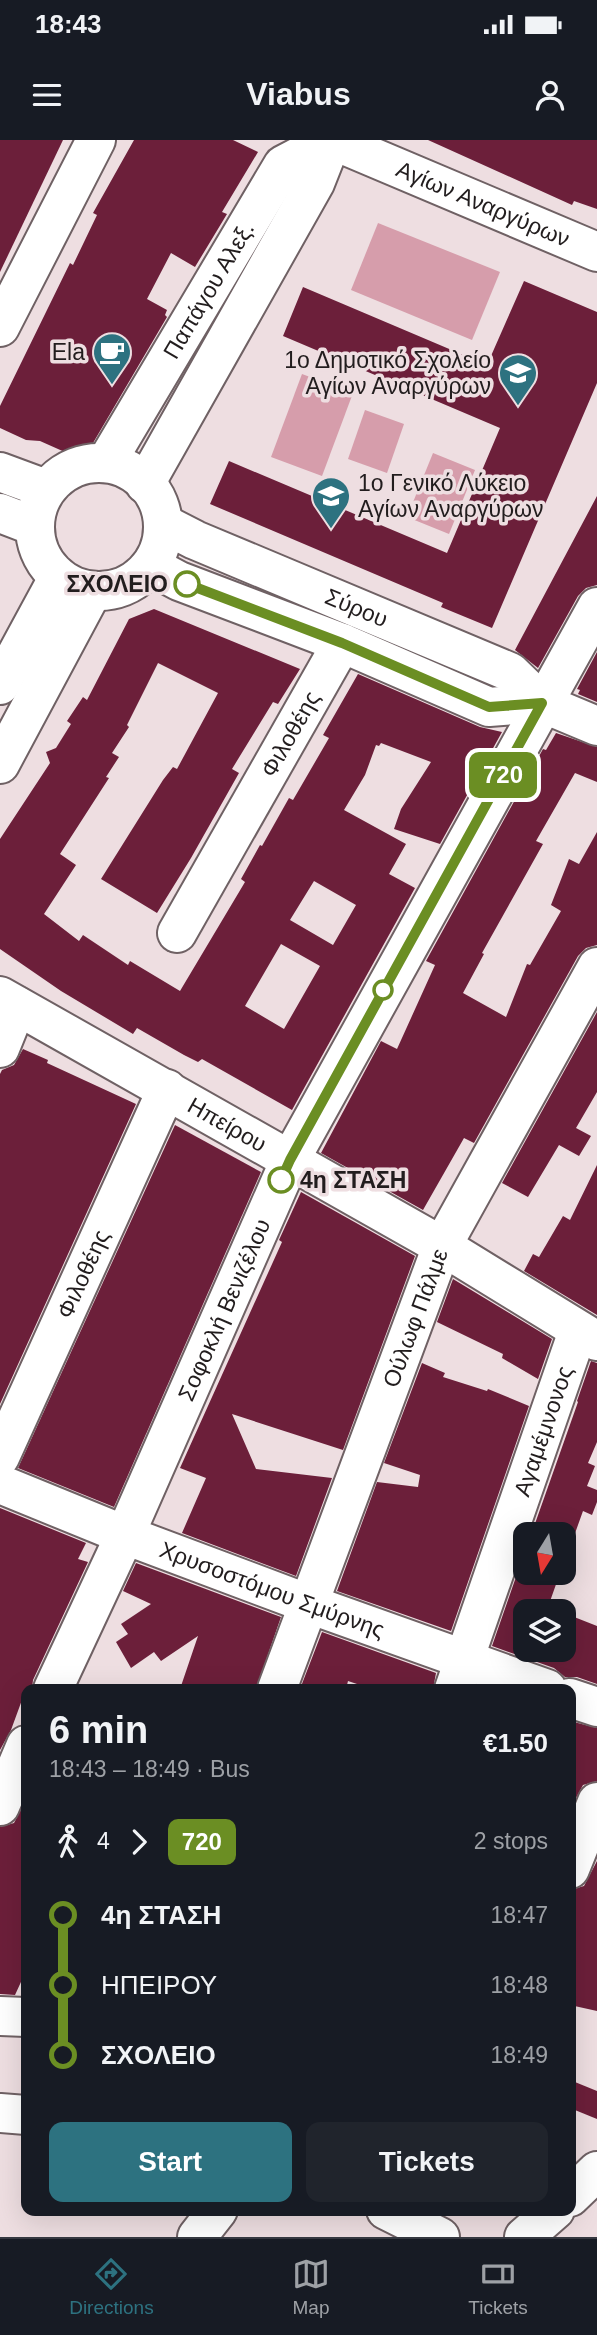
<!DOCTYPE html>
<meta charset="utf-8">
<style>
:root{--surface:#171b24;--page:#20242c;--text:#f1f3f6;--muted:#9ea1a6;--line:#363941;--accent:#2d7280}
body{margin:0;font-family:Arial,sans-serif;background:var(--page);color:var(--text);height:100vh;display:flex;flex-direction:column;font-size:26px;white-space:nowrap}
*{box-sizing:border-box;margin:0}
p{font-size:23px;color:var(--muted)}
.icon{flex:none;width:38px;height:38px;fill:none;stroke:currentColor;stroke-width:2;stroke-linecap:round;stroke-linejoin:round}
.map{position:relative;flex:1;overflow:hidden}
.drawer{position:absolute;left:21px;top:1544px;width:555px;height:532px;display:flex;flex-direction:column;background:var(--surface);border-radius:14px;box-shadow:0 7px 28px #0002}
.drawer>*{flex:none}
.badge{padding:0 14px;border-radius:10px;font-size:24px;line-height:46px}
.needle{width:46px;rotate:191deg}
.fabs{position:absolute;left:513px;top:1382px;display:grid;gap:14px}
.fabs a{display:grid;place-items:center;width:63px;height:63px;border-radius:14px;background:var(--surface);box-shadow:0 7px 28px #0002;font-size:35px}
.map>.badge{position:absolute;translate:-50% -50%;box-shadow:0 0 0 4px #fff}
.legs{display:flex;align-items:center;gap:10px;height:77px;padding:0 28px;font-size:23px}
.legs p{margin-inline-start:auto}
.overview{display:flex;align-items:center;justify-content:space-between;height:119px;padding:0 28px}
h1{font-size:38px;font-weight:600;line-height:52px}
.button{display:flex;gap:14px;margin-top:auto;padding:14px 28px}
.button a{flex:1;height:80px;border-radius:14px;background:var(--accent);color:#fff;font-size:28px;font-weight:600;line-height:80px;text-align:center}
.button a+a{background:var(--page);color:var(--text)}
ul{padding:0 28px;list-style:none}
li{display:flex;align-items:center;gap:24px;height:70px;font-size:26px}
li i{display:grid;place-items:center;width:10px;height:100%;margin:0 9px;background:currentColor}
li i::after{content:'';width:18px;height:18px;margin:-9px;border:5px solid;border-radius:50%;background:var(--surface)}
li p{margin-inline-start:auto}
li:first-child i{background:linear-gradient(#0000 50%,currentColor 0)}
li:last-child i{background:linear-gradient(currentColor 50%,#0000 0)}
.status{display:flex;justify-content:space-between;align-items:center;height:49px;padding:0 35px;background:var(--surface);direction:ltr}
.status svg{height:19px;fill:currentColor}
header{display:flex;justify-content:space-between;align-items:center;height:91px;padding:0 28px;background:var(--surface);font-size:32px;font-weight:600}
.dock{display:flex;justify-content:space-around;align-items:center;height:98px;border-top:2px solid var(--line);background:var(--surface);font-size:19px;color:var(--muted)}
.dock a{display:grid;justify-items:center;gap:4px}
.dock .selected{color:var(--accent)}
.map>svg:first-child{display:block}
.green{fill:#d69dab}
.building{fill:#6c1f3a;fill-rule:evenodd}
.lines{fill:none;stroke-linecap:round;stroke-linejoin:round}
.minor-casing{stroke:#6f6164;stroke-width:42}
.major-casing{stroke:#6f6164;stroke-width:42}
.minor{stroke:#fff;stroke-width:38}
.major{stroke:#fff;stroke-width:38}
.line-1-casing{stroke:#fff;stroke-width:16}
.line-1{stroke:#6b8e23;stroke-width:10}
.stop-1-dot{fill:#fff;stroke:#6b8e23;stroke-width:3.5}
.labels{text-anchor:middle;stroke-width:7;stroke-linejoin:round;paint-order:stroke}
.street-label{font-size:23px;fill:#221d1e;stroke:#eedee1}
.poi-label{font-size:23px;fill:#221d1e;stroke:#eedee1;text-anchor:end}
.stop-label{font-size:23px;font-weight:bold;fill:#221d1e;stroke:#eedee1;text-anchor:end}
</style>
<div class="status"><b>18:43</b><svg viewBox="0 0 49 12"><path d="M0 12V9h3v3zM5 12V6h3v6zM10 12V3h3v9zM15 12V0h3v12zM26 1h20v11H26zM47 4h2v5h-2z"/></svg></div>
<header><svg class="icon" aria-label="menu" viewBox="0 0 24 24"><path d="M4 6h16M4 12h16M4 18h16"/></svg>Viabus<svg class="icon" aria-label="person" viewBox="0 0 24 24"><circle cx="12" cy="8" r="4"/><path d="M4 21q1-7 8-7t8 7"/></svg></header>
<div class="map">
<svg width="597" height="2097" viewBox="0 0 597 2097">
<rect width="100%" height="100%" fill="#eedee1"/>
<g class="green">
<path d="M 378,83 L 500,132 L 472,200 L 351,150 Z"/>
<path d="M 302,234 L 353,253 L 322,336 L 271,317 Z"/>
<path d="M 365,270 L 404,284 L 387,333 L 348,319 Z"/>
<path d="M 433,313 L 475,330 L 449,394 L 407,377 Z"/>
</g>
<g class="building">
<path d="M 0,0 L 63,0 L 0,132 Z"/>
<path d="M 134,0 L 233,0 L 258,12 L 222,72 L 227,74 L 195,127 L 171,113 L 147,159 L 167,170 L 165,175 L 167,177 L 93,303 L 67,313 L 40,301 L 26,300 L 0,288 L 0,266 L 70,123 L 73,125 L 97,75 L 93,73 Z"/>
<path d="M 428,0 L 597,0 L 597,69 L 574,61 L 572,65 Z"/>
<path d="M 524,141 L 597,172 L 597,243 L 492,488 L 441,467 L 443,463 L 210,364 L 229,321 L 447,413 L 500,288 L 283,196 L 303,147 L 487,225 Z"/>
<path d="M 597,356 L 597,445 L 586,448 L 578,456 L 538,528 L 515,510 Z"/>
<path d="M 154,469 L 300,529 L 278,564 L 273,562 L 232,629 L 239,633 L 191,718 L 157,773 L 101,739 L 163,640 L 173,627 L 177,629 L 218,553 L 158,523 L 127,585 L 129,587 L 112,613 L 119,617 L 106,637 L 109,638 L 60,714 L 76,725 L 44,774 L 79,801 L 83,795 L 128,825 L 130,821 L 180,851 L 245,742 L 241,739 L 260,705 L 262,706 L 289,658 L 293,660 L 329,598 L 323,595 L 358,534 L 480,587 L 502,592 L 440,704 L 394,689 L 401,669 L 431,622 L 381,603 L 379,606 L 376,605 L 365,635 L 344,670 L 406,704 L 389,734 L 415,748 L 292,970 L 202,919 L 198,922 L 184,915 L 137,888 L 133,894 L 61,851 L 0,809 L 0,699 L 50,623 L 46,612 L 56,608 L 71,584 L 67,581 L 83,557 L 87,560 L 129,479 ZM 314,741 L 356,765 L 333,805 L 290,780 ZM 281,804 L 320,826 L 284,889 L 245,866 Z"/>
<path d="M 597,512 L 597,562 L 578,554 L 580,550 L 577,549 Z"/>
<path d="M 556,593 L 597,607 L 597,642 L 575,633 L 536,701 L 543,704 L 482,813 L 484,814 L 463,853 L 506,877 L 527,824 L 530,825 L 561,771 L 551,765 L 569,719 L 579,724 L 597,692 L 597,805 L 586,808 L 578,816 L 474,1003 L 464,998 L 423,1070 L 321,1013 L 381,901 L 397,909 L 435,825 L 426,821 L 543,609 L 546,610 Z"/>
<path d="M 597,872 L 597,952 L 576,988 L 591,996 L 579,1016 L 559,1005 L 528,1057 L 502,1043 Z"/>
<path d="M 23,909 L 48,920 L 47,923 L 136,964 L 0,1264 L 0,934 L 2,930 L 14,925 Z"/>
<path d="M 175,985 L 261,1032 L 114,1367 L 18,1328 Z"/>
<path d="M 597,1025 L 597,1175 L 524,1131 L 533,1114 L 539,1117 L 563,1076 L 570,1080 Z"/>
<path d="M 301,1052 L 415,1116 L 343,1310 L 232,1274 L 256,1329 L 332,1338 L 296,1436 L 182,1393 L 206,1338 L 180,1328 L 282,1102 L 279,1100 Z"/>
<path d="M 453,1139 L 552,1199 L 538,1239 L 502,1218 L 503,1214 L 437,1182 Z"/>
<path d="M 591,1221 L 597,1223 L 597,1302 L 588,1323 L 595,1326 L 587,1346 L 597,1350 L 597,1362 L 592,1375 L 583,1371 L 564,1424 L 564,1395 L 531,1395 L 578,1262 L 577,1261 Z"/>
<path d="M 422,1223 L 445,1233 L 443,1237 L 487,1251 L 488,1249 L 529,1266 L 451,1491 L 337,1451 L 377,1342 L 418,1347 L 420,1335 L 384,1323 Z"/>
<path d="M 0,1368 L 86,1403 L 78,1419 L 88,1422 L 33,1540 L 32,1549 L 26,1549 L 11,1590 L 0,1610 Z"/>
<path d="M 525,1411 L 525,1433 L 560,1433 L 548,1467 L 560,1472 L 525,1472 L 525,1510 L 564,1510 L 564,1473 L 597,1486 L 597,1544 L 577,1537 L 565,1537 L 554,1528 L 492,1506 Z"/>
<path d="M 136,1423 L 281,1477 L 256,1549 L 180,1549 L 198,1496 L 161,1521 L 154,1512 L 131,1528 L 116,1502 L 128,1494 L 121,1484 L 151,1464 L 123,1451 Z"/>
<path d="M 322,1492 L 436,1533 L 433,1549 L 372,1549 L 348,1541 L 346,1549 L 300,1549 Z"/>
<path d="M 570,1581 L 597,1588 L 597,1641 L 583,1645 L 570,1669 Z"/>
<path d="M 26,1660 L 26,1831 L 15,1855 L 0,1854 L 0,1687 L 14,1683 Z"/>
<path d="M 597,1721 L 597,1871 L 570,1865 L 570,1750 L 584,1746 Z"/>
<path d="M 570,1940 L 597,1951 L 597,1979 L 570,1968 Z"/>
</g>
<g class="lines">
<defs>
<g id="minor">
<path d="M 0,187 L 96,0"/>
<circle cx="99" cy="387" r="64"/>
<path id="s1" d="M 106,323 L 283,25 L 331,0"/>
<path d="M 0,332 L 46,349"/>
<path d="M 145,344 L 315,43 L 332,0"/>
<path d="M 0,373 L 34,386"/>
<path id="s2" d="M 164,384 L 195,400 L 510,532 L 542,563 L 597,586"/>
<path d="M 151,426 L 179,441 L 342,503 L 489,567 L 542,563"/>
<path d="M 0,545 L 58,438"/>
<path d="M 0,624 L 92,452"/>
<path id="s3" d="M 177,793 L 342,503"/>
<path id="s4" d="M 0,856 L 442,1106 L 597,1201"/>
<path d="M 0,908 L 17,866"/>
<path id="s5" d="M 0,1317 L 167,949"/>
<path id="s6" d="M 0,1344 L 125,1395 L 309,1464 L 547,1549"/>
<path id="s7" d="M 53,1549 L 125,1395 L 290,1020 L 597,467"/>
<path id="s8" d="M 277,1549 L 442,1106 L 597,827"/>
<path id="s9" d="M 454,1549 L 578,1191"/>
<path d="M 570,1558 L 597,1567"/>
<path d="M 0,1666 L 26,1605"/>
<path d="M 570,1729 L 597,1662"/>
<path d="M 0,1876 L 26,1877"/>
<path d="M 0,1973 L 26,1975"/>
<path d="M 570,2057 L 597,2031"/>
<path d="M 386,2070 L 440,2097"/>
<path d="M 197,2097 L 218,2070"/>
<path d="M 524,2097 L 555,2070"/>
</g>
<g id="major">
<path id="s10" d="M 332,0 L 597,112"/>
</g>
</defs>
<use href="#minor" class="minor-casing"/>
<use href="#major" class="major-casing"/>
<use href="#minor" class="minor"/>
<use href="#major" class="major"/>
</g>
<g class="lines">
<defs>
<path id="line-1" d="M 187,444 L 342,503 L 489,567 L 542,563 L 290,1020 L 281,1040"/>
</defs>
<use href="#line-1" class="line-1-casing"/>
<use href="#line-1" class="line-1"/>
</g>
<defs>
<symbol id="cafe-pin" viewBox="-11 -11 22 30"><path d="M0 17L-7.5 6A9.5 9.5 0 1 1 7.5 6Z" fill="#2d7280" stroke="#eedee1"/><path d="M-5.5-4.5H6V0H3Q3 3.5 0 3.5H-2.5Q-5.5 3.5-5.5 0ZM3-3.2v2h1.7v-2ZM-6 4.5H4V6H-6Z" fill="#fff"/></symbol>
<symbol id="school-pin" viewBox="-11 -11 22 30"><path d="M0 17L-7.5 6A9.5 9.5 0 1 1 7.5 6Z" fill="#2d7280" stroke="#eedee1"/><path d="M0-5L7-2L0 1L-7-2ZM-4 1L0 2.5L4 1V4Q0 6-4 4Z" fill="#fff"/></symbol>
</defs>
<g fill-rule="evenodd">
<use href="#cafe-pin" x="90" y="190" width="44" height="60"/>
<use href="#school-pin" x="496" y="211" width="44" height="60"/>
<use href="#school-pin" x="309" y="334" width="44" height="60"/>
</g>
<g class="stop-1-dot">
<circle cx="187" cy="444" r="12"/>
<circle cx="383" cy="850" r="9"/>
<circle cx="281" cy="1040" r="12"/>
</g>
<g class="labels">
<g class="street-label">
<text dy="8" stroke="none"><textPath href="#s10" startOffset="164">Αγίων Αναργύρων</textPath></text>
<text dy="8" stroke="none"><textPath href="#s1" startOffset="201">Παπάγου Αλεξ.</textPath></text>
<text dy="8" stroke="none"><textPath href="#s2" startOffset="210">Σύρου</textPath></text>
<text dy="8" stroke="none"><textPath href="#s3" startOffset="229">Φιλοθέης</textPath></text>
<text dy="8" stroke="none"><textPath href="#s4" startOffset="261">Ηπείρου</textPath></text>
<text dy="8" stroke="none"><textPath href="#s5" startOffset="201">Φιλοθέης</textPath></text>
<text dy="8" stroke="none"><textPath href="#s7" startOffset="416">Σοφοκλή Βενιζέλου</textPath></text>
<text dy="8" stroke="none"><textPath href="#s8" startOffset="396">Ούλωφ Πάλμε</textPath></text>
<text dy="8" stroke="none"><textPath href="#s9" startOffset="273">Αγαμέμνονος</textPath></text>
<text dy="8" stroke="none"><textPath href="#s6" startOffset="292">Χρυσοστόμου Σμύρνης</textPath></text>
</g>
<g class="poi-label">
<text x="85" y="220">Ela</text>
<text x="491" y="228">1ο Δημοτικό Σχολείο<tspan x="491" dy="26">Αγίων Αναργύρων</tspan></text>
<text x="358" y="351" text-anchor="start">1ο Γενικό Λύκειο<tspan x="358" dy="26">Αγίων Αναργύρων</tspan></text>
</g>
<g class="stop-label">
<text x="168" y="452">ΣΧΟΛΕΙΟ</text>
<text x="300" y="1048" text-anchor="start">4η ΣΤΑΣΗ</text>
</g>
</g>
</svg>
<div class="fabs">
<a><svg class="needle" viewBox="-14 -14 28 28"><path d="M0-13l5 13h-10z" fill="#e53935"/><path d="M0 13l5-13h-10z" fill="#9ea1a6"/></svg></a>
<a><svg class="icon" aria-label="layers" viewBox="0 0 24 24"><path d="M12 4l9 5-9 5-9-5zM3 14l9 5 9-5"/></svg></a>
</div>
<b class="badge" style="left:503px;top:635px;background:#6b8e23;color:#fff">720</b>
<section class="drawer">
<div class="overview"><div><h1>6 min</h1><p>18:43 – 18:49 · Bus</p></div><b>€1.50</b></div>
<div class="legs"><svg class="icon" aria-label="walk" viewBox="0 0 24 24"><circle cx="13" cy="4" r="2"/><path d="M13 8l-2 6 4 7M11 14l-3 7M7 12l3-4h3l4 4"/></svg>4<svg class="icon" aria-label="forward" viewBox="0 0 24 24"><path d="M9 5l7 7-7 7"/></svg><b class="badge" style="background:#6b8e23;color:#fff">720</b><p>2 stops</p></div>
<ul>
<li><i style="color:#6b8e23"></i><b>4η ΣΤΑΣΗ</b><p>18:47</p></li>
<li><i style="color:#6b8e23"></i><span>ΗΠΕΙΡΟΥ</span><p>18:48</p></li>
<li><i style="color:#6b8e23"></i><b>ΣΧΟΛΕΙΟ</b><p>18:49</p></li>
</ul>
<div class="button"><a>Start</a><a>Tickets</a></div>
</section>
</div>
<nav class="dock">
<a class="selected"><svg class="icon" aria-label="directions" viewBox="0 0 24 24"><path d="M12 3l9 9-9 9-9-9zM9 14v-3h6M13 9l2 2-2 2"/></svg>Directions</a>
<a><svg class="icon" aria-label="map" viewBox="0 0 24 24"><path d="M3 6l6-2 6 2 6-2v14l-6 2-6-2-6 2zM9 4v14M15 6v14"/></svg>Map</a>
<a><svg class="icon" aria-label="tickets" viewBox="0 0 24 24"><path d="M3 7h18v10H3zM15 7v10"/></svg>Tickets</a>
</nav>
